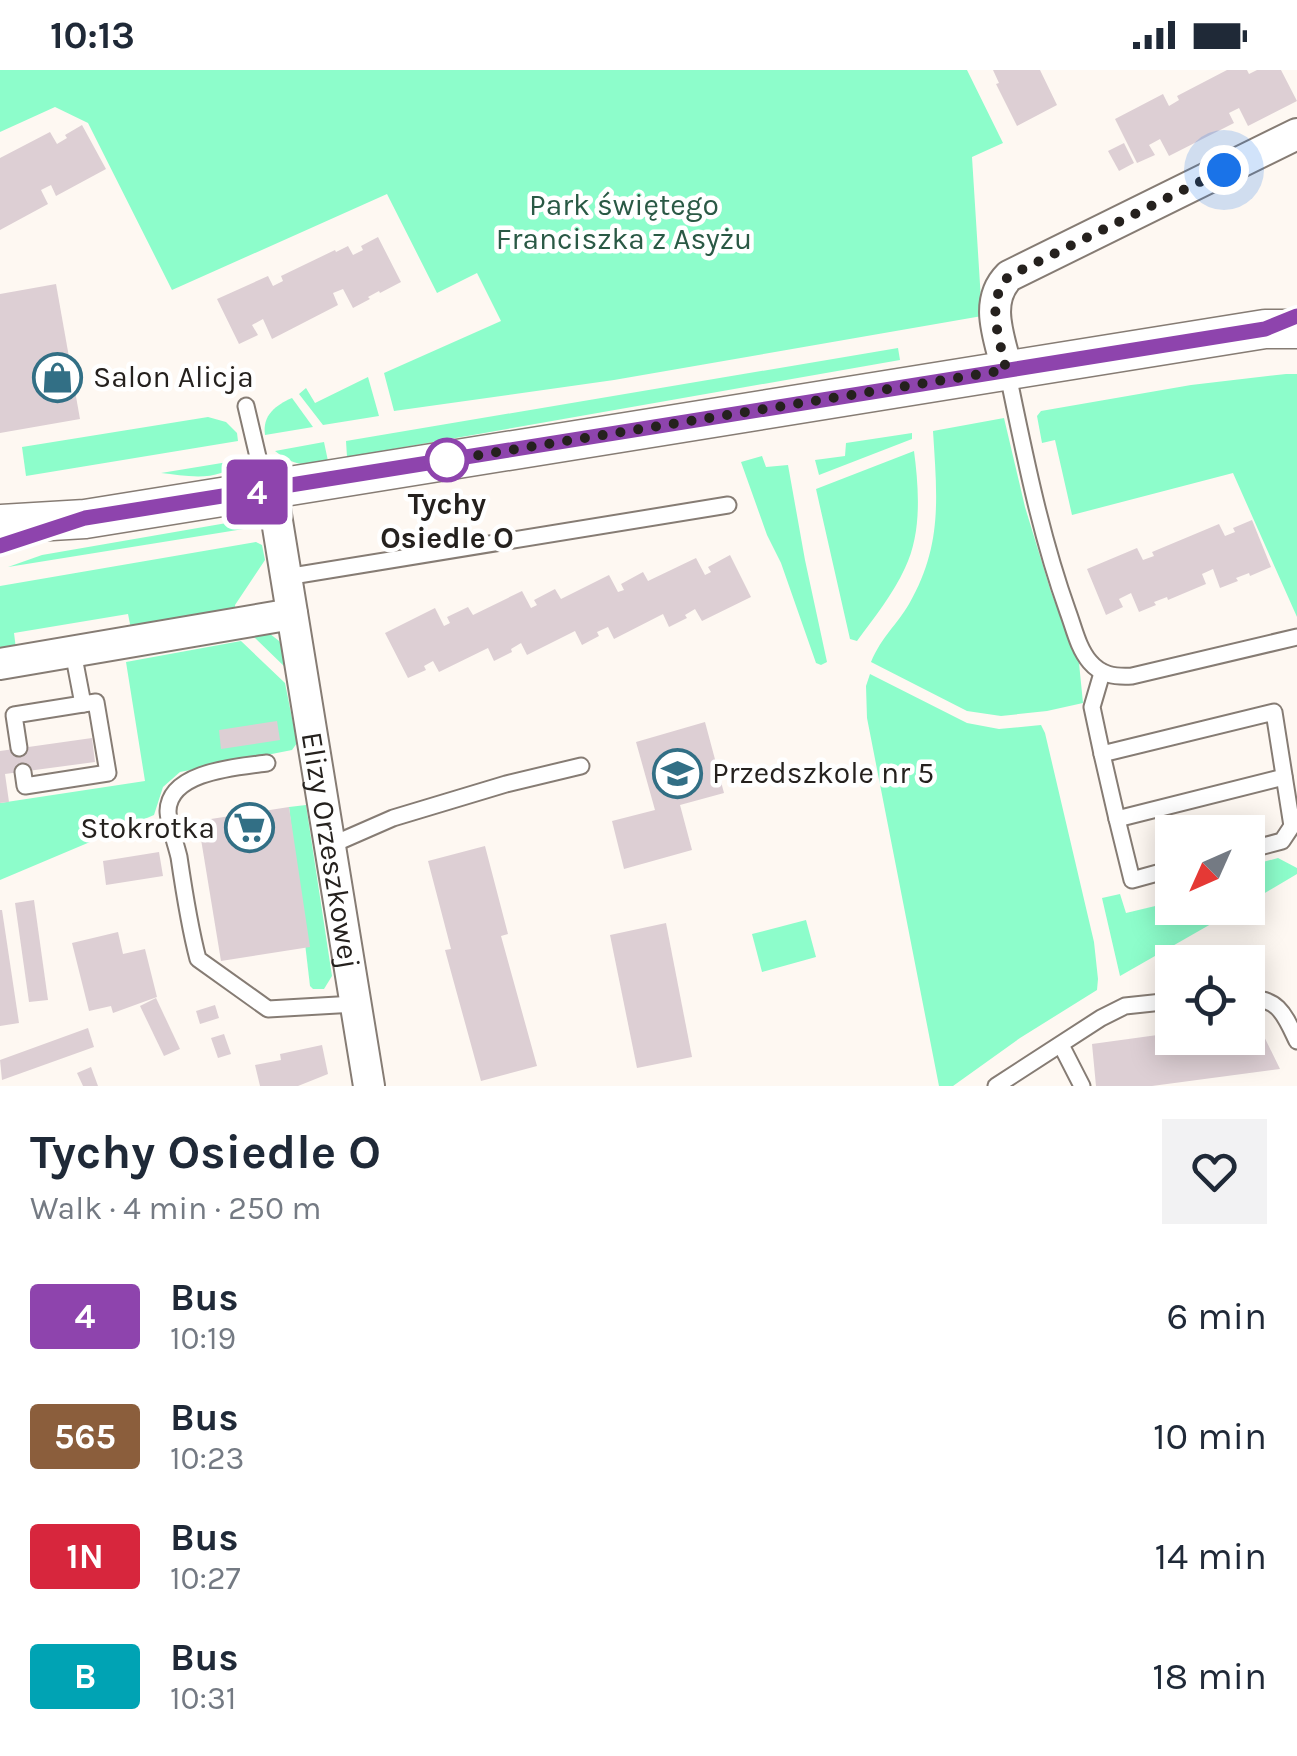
<!DOCTYPE html>
<meta charset="utf-8">
<style>
:root{--surface:#fff;--page:#f2f2f3;--text:#1f2937;--muted:#747a83}
body{margin:0;font-family:Karla,sans-serif;background:var(--page);color:var(--text);height:100vh;display:flex;flex-direction:column;font-size:38px;white-space:nowrap}
*{box-sizing:border-box;margin:0}
p{font-size:32px;color:var(--muted)}
.icon{flex:none;width:55px;height:55px;fill:none;stroke:currentColor;stroke-width:2;stroke-linecap:round;stroke-linejoin:round}
.map{position:relative;height:1016px;overflow:hidden}
.panel{display:flex;flex-direction:column;background:var(--surface);flex:1}
.panel>*{flex:none}
.badge{padding:0 20px;border-radius:8px;font-size:35px;line-height:65px}
.needle{width:65px;rotate:225deg}
.tools{position:absolute;left:1155px;top:745px;display:grid;gap:20px}
.tools a{display:grid;place-items:center;width:110px;height:110px;border-radius:0px;background:var(--surface);box-shadow:0 5px 25px #0003;font-size:50px}
.you{position:absolute;width:50px;height:50px;margin:-25px;border:8px solid #fff;border-radius:50%;background:#1a73e8;box-shadow:0 0 0 15px #1a73e833}
.map>.badge{position:absolute;translate:-50% -50%;box-shadow:0 0 0 5px #fff}
.round{display:grid;place-items:center;flex:none;width:105px;height:105px;border-radius:0px;background:var(--page)}
.overview{display:flex;align-items:center;justify-content:space-between;height:170px;padding:0 30px}
h1{font-size:48px;font-weight:700;line-height:75px}
ul{padding:0;list-style:none}
li{display:flex;align-items:center;gap:30px;height:120px;padding:0 30px}
li div{flex:1}
li b{display:block;font-size:38px}
li em{font-style:normal}
li .badge{min-width:110px;font-weight:700;text-align:center}
.status{display:flex;justify-content:space-between;align-items:center;height:70px;padding:0 50px;background:var(--surface);direction:ltr}
.status svg{height:28px;fill:currentColor}
.map>svg:first-child{display:block}
.green{fill:#8dfdcb}
.building{fill:#ddcfd4}
.lines{fill:none;stroke-linecap:round;stroke-linejoin:round}
.service-casing{stroke:#867c74;stroke-width:19}
.minor-casing{stroke:#867c74;stroke-width:34}
.tertiary-casing{stroke:#867c74;stroke-width:41}
.service{stroke:#fff;stroke-width:15}
.minor{stroke:#fff;stroke-width:30}
.tertiary{stroke:#fff;stroke-width:38}
.line-casing{stroke:#fff;stroke-width:22}
.line{stroke:#8e44ad;stroke-width:15}
.walk{stroke:#25211e;stroke-width:10;stroke-dasharray:0 18}
.stop-dot{fill:#fff;stroke:#8e44ad;stroke-width:5}
.labels{text-anchor:middle;stroke-width:9;stroke-linejoin:round;paint-order:stroke}
.park-label{font-size:30px;fill:#2a5945;stroke:#fff}
.poi-label{font-size:30px;fill:#25211e;stroke:#fff;text-anchor:start}
.stop-label{font-size:30px;font-weight:bold;fill:#25211e;stroke:#fff}
.street-label{font-size:30px;fill:#25211e;stroke:#fff}
</style>
<div class="status"><b>10:13</b><svg viewBox="0 0 49 12"><path d="M0 12V9h3v3zM5 12V6h3v6zM10 12V3h3v9zM15 12V0h3v12zM26 1h20v11H26zM47 4h2v5h-2z"/></svg></div>
<div class="map">
<svg width="1297" height="1016" viewBox="0 0 1297 1016">
<rect width="100%" height="100%" fill="#fef8f2"/>
<g class="green">
<path d="M 0,0 L 967,0 L 1003,73 L 972,87 L 982,246 L 614,310 L 394,341 L 384,303 L 501,251 L 477,203 L 437,223 L 387,124 L 172,220 L 88,53 L 55,37 L 0,62 Z"/>
<path d="M 898,278 L 900,290 L 347,387 L 346,371 Z"/>
<path d="M 1286,304 L 1297,304 L 1297,547 L 1233,403 L 1072,445 L 1055,370 L 1042,373 L 1037,346 L 1041,341 L 1191,315 Z"/>
<path d="M 368,307 L 379,346 L 323,355 L 299,324 L 306,318 L 315,333 Z"/>
<path d="M 292,328 L 313,357 L 265,365 C 262,345 276,335 292,328 Z"/>
<path d="M 208,347 L 226,352 L 237,363 L 238,371 L 26,406 L 22,377 Z"/>
<path d="M 1004,348 L 1025,437 L 1051,522 L 1079,593 L 1083,633 L 1047,641 L 1001,646 L 967,641 L 871,592 C 882,566 896,556 909,534 C 943,475 937,426 933,361 Z"/>
<path d="M 912,363 L 912,369 L 819,405 L 815,390 L 845,386 L 846,373 Z"/>
<path d="M 324,372 L 328,391 C 303,395 295,397 275,381 Z"/>
<path d="M 914,381 C 919,419 922,463 905,498 C 893,524 874,548 857,571 L 850,569 L 816,419 Z"/>
<path d="M 762,386 L 766,397 L 788,395 L 805,490 L 827,592 L 821,595 L 816,593 L 781,493 L 767,465 L 741,392 Z"/>
<path d="M 240,390 C 221,413 188,406 161,403 Z"/>
<path d="M 244,450 L 256,454 L 256,457 L 8,497 L 42,485 Z"/>
<path d="M 256,472 L 262,475 L 265,490 L 235,535 L 236,543 L 131,559 L 128,544 L 14,563 L 16,579 L 0,582 L 0,516 Z"/>
<path d="M 270,564 C 287,576 287,579 288,600 L 253,566 Z"/>
<path d="M 241,571 L 285,613 L 297,673 L 292,680 L 180,702 L 163,717 L 154,745 L 0,810 L 0,733 L 145,711 L 126,592 Z"/>
<path d="M 870,604 L 967,653 L 999,659 L 1041,655 L 1045,663 L 1094,872 L 1098,909 L 1097,920 L 1020,968 L 953,1016 L 939,1016 L 867,648 L 866,616 Z"/>
<path d="M 306,735 L 332,906 L 324,919 L 313,919 L 310,916 L 289,737 Z"/>
<path d="M 1278,788 L 1297,798 L 1297,804 L 1248,833 L 1248,813 L 1252,811 L 1248,796 Z"/>
<path d="M 1120,824 L 1126,843 L 1172,832 L 1172,838 L 1239,838 L 1120,906 L 1102,828 Z"/>
<path d="M 806,850 L 816,887 L 762,902 L 752,864 Z"/>
</g>
<g class="building">
<path d="M 993,0 L 1040,0 L 1057,35 L 1017,56 L 996,14 L 999,13 Z"/>
<path d="M 1227,0 L 1247,0 L 1249,4 L 1257,0 L 1281,0 L 1297,31 L 1248,56 L 1239,38 L 1229,43 L 1234,53 L 1169,86 L 1160,69 L 1149,75 L 1155,85 L 1137,93 L 1115,49 L 1163,24 L 1169,36 L 1179,30 L 1177,26 Z"/>
<path d="M 82,55 L 106,99 L 56,126 L 51,115 L 41,120 L 48,134 L 0,160 L 0,88 L 50,62 L 57,74 L 67,68 L 65,65 Z"/>
<path d="M 1124,73 L 1134,93 L 1119,101 L 1108,81 Z"/>
<path d="M 378,167 L 401,212 L 380,223 L 379,221 L 368,227 L 370,229 L 353,238 L 343,219 L 333,223 L 338,235 L 272,269 L 263,249 L 252,255 L 258,265 L 239,274 L 217,229 L 268,206 L 273,216 L 283,211 L 281,206 L 335,180 L 336,182 L 348,176 L 353,185 L 363,180 L 361,176 Z"/>
<path d="M 56,214 L 80,349 L 0,363 L 0,224 Z"/>
<path d="M 1252,450 L 1271,497 L 1250,506 L 1249,503 L 1236,508 L 1238,511 L 1220,518 L 1213,499 L 1202,504 L 1206,514 L 1168,530 L 1167,527 L 1154,532 L 1156,535 L 1139,542 L 1131,523 L 1119,529 L 1123,537 L 1106,545 L 1087,499 L 1137,478 L 1143,490 L 1154,486 L 1152,482 L 1219,454 L 1225,466 L 1235,462 L 1233,458 Z"/>
<path d="M 730,485 L 751,527 L 702,551 L 695,539 L 685,545 L 687,548 L 669,557 L 663,544 L 614,569 L 608,557 L 597,562 L 599,566 L 582,575 L 575,561 L 527,585 L 521,573 L 511,579 L 512,582 L 494,591 L 488,578 L 439,602 L 433,591 L 424,596 L 426,600 L 408,608 L 385,563 L 435,538 L 444,556 L 450,553 L 447,547 L 468,537 L 473,545 L 522,521 L 531,538 L 537,535 L 534,530 L 555,519 L 561,529 L 609,505 L 618,522 L 624,520 L 621,514 L 643,502 L 648,511 L 696,488 L 705,505 L 711,502 L 708,497 Z"/>
<path d="M 277,651 L 280,670 L 221,679 L 219,660 Z"/>
<path d="M 705,652 L 724,723 L 680,735 L 692,780 L 624,799 L 612,751 L 655,740 L 636,672 Z"/>
<path d="M 92,668 L 95,692 L 5,704 L 9,732 L 0,733 L 0,681 Z"/>
<path d="M 289,737 L 310,877 L 221,891 L 198,751 Z"/>
<path d="M 485,776 L 508,864 L 501,866 L 537,996 L 481,1011 L 445,880 L 451,879 L 428,791 Z"/>
<path d="M 159,782 L 163,806 L 106,815 L 103,791 Z"/>
<path d="M 34,830 L 48,930 L 29,932 L 15,833 Z"/>
<path d="M 0,840 L 2,840 L 19,953 L 0,956 Z"/>
<path d="M 666,853 L 692,987 L 637,998 L 610,865 Z"/>
<path d="M 118,862 L 123,884 L 145,879 L 157,927 L 113,943 L 111,936 L 89,941 L 72,873 Z"/>
<path d="M 156,928 L 180,979 L 164,986 L 140,936 Z"/>
<path d="M 215,935 L 219,948 L 200,954 L 196,941 Z"/>
<path d="M 1257,952 L 1280,999 L 1152,1016 L 1096,1016 L 1092,974 L 1172,963 L 1172,968 L 1248,968 L 1248,953 Z"/>
<path d="M 88,958 L 94,977 L 2,1010 L 0,990 Z"/>
<path d="M 224,964 L 231,984 L 218,988 L 211,968 Z"/>
<path d="M 322,975 L 328,1004 L 298,1016 L 260,1016 L 255,995 L 281,990 L 280,984 Z"/>
<path d="M 91,997 L 98,1016 L 83,1016 L 77,1003 Z"/>
</g>
<g class="lines">
<defs>
<g id="service">
<path d="M 1007,300 C 1024,382 1040,464 1068,542 C 1074,558 1078,578 1090,592 C 1101,605 1114,607 1132,606 L 1297,567"/>
<path d="M 246,336 L 266,421"/>
<path d="M 286,507 L 728,435"/>
<path d="M 1102,603 L 1092,637 L 1102,684 L 1274,642 L 1292,756 L 1282,771 L 1248,780"/>
<path d="M 19,678 L 14,645 L 83,634 L 73,582"/>
<path d="M 1102,684 L 1117,749"/>
<path d="M 267,693 C 238,697 169,701 168,741 C 168,752 176,774 179,787 C 184,821 189,855 198,889 L 268,939 L 355,934"/>
<path d="M 23,702 L 25,716 L 108,703 L 96,632 L 83,634"/>
<path d="M 329,776 L 393,748 L 506,714 L 581,696"/>
<path d="M 1172,799 L 1132,810 L 1117,749 L 1284,707"/>
<path d="M 1248,929 C 1279,927 1285,946 1297,971"/>
<path d="M 1061,975 L 1082,1016"/>
<path d="M 996,1016 L 1101,948 L 1125,936 L 1172,931"/>
</g>
<g id="minor">
<path d="M 1007,300 C 1000,269 983,232 1009,206 L 1297,64"/>
<path id="s1" d="M 272,420 L 369,1016"/>
<path d="M 0,594 L 292,544"/>
</g>
<path id="tertiary" d="M 0,454 L 85,449 L 1265,259 L 1297,259"/>
</defs>
<use href="#service" class="service-casing"/>
<use href="#minor" class="minor-casing"/>
<use href="#tertiary" class="tertiary-casing"/>
<use href="#service" class="service"/>
<use href="#minor" class="minor"/>
<use href="#tertiary" class="tertiary"/>
</g>
<g class="lines">
<defs>
<path id="line" d="M 0,476 L 85,448 L 1265,259 L 1297,246"/>
</defs>
<use href="#line" class="line-casing"/>
<use href="#line" class="line"/>
<path class="walk" d="M 447,390 L 436,392 L 1006,300 C 1000,268 984,232 1009,206 L 1224,100"/>
</g>
<defs>
<symbol id="shop-ring" viewBox="-11 -11 22 22"><circle r="9.5" fill="#fff" stroke="#326f85" stroke-width="1.5"/><path d="M-5-2.5h2.3a2.7 3.5 0 0 1 5.4 0H5L5.5 6h-11ZM-1.5-2.5h3a1.5 2.3 0 0 0-3 0Z" fill="#326f85"/></symbol>
<symbol id="school-ring" viewBox="-11 -11 22 22"><circle r="9.5" fill="#fff" stroke="#326f85" stroke-width="1.5"/><path d="M0-5L7-2L0 1L-7-2ZM-4 1L0 2.5L4 1V4Q0 6-4 4Z" fill="#326f85"/></symbol>
<symbol id="supermarket-ring" viewBox="-11 -11 22 22"><circle r="9.5" fill="#fff" stroke="#326f85" stroke-width="1.5"/><path d="M-6-5.5h2.5l.6 2H6L4.5 2H-2.5L-4.4-4H-6ZM-1.5 3.2a1.3 1.3 0 1 0 .1 0ZM3 3.2a1.3 1.3 0 1 0 .1 0Z" fill="#326f85"/></symbol>
</defs>
<g fill-rule="evenodd">
<use href="#shop-ring" x="30" y="280" width="55" height="55"/>
<use href="#school-ring" x="650" y="676" width="55" height="55"/>
<use href="#supermarket-ring" x="222" y="730" width="55" height="55"/>
</g>
<circle class="stop-dot" cx="447" cy="390" r="20"/>
<g class="labels">
<g class="park-label">
<text x="624" y="145">Park świętego<tspan x="624" dy="34">Franciszka z Asyżu</tspan></text>
</g>
<g class="poi-label">
<text x="93" y="317">Salon Alicja</text>
<text x="712" y="713">Przedszkole nr 5</text>
<text x="215" y="768" text-anchor="end">Stokrotka</text>
</g>
<g class="stop-label">
<text x="447" y="444">Tychy<tspan x="447" dy="34">Osiedle O</tspan></text>
</g>
<g class="street-label">
<text dy="10" stroke="none"><textPath href="#s1" startOffset="365">Elizy Orzeszkowej</textPath></text>
</g>
</g>
</svg>
<div class="tools">
<a><svg class="needle" viewBox="-14 -14 28 28"><path d="M0-13l5 13h-10z" fill="#e53935"/><path d="M0 13l5-13h-10z" fill="#747a83"/></svg></a>
<a><svg class="icon" aria-label="locate" viewBox="0 0 24 24"><circle cx="12" cy="12" r="6"/><path d="M12 2v4M12 18v4M2 12h4M18 12h4"/></svg></a>
</div>
<div class="you" style="left:1224px;top:100px"></div>
<b class="badge" style="left:257px;top:422px;background:#8e44ad;color:#fff">4</b>
</div>
<section class="panel">
<div class="overview"><div><h1>Tychy Osiedle O</h1><p>Walk · 4 min · 250 m</p></div><a class="round"><svg class="icon" aria-label="heart" viewBox="0 0 24 24"><path d="M12 20l-8-8c-3-5 5-10 8-4 3-6 11-1 8 4z"/></svg></a></div>
<ul>
<li><span class="badge" style="background:#8e44ad;color:#fff">4</span><div><b>Bus</b><p>10:19</p></div><em>6 min</em></li>
<li><span class="badge" style="background:#8b5e3c;color:#fff">565</span><div><b>Bus</b><p>10:23</p></div><em>10 min</em></li>
<li><span class="badge" style="background:#d7263d;color:#fff">1N</span><div><b>Bus</b><p>10:27</p></div><em>14 min</em></li>
<li><span class="badge" style="background:#00a3b4;color:#fff">B</span><div><b>Bus</b><p>10:31</p></div><em>18 min</em></li>
</ul>
</section>
